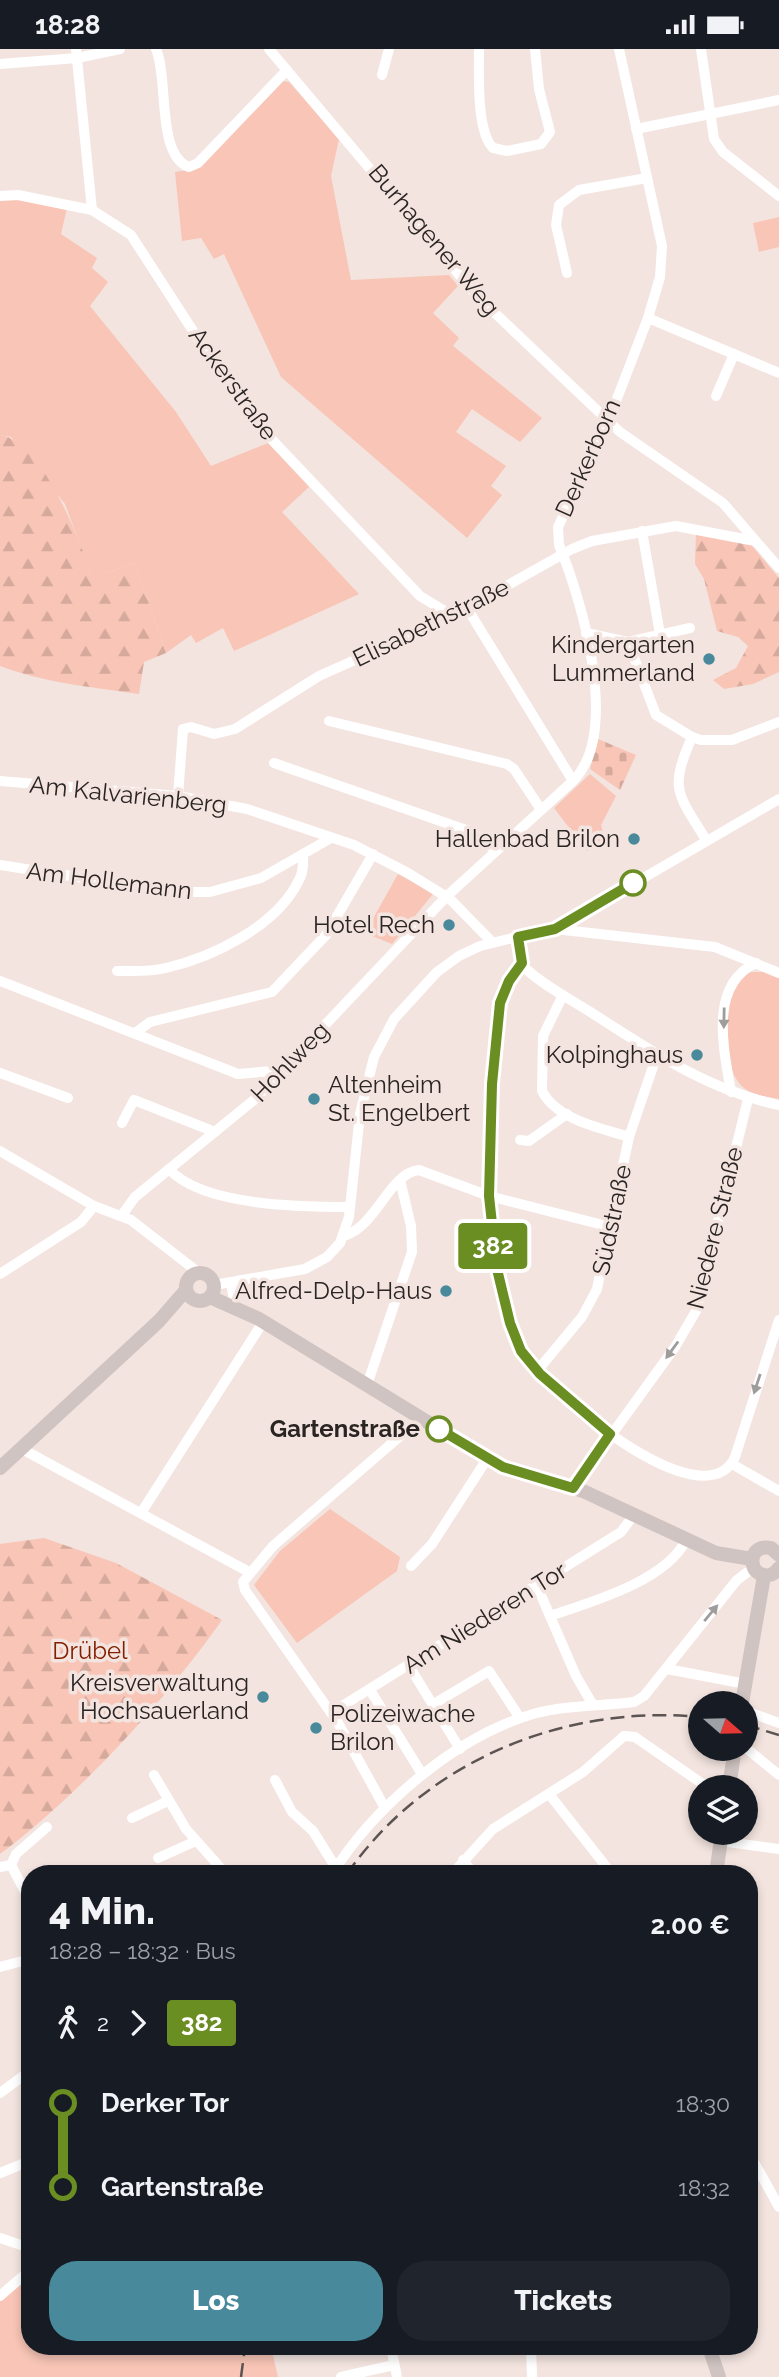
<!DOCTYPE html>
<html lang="de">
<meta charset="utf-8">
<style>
:root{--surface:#171b24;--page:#20242c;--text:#f1f3f6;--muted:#9ea1a6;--accent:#488a9b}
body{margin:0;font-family:Raleway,sans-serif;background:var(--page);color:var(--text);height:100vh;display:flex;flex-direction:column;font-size:26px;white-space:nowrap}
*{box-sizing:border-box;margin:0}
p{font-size:23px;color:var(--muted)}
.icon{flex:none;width:38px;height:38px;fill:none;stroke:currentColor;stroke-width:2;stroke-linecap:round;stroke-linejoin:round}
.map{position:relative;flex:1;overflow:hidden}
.details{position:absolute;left:21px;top:1816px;width:737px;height:490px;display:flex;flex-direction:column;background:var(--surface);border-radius:28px;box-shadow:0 4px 10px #0003}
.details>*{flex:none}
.badge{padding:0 14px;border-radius:5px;font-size:24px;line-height:46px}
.needle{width:46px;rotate:110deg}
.controls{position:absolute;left:688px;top:1642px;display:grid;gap:14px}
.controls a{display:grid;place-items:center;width:70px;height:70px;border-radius:50%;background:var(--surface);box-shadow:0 4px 10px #0003;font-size:35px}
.map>.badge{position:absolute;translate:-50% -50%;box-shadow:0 0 0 4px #fff}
.legs{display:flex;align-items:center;gap:10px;height:77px;padding:0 28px;font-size:23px}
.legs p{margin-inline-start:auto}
.overview{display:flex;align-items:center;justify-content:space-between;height:119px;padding:0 28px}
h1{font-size:38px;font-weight:800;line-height:52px}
.primary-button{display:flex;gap:14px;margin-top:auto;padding:14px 28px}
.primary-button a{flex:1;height:80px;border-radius:28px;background:var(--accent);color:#fff;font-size:28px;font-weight:800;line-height:80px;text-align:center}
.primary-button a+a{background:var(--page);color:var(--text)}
ul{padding:0 28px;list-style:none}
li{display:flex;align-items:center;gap:24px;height:84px;font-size:26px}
li i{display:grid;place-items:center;width:10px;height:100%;margin:0 9px;background:currentColor}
li i::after{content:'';width:18px;height:18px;margin:-9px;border:5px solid;border-radius:50%;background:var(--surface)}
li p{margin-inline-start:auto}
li:first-child i{background:linear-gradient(#0000 50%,currentColor 0)}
li:last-child i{background:linear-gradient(currentColor 50%,#0000 0)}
.status{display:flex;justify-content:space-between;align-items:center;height:49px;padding:0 35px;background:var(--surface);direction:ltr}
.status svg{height:19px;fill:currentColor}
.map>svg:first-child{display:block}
.green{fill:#f8c5b6}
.forest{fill:url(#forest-firs)}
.cemetery{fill:url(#cemetery-stones)}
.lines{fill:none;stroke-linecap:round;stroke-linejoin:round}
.street{stroke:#fff;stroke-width:10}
.secondary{stroke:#cfc4c1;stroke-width:14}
.rail{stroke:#5c5452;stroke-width:2.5;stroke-dasharray:14 7;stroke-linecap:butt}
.oneway{fill:#9f9c9c}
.line-1-casing{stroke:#fff;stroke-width:16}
.line-1{stroke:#6b8e23;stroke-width:10}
.poi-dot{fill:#488a9b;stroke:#f3e4df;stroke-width:2.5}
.stop-1-dot{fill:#fff;stroke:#6b8e23;stroke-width:3.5}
.labels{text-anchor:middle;stroke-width:7;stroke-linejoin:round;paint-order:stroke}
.street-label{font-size:24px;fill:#2a2423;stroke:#f3e4df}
.poi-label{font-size:24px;fill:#2a2423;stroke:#f3e4df;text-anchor:end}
.stop-label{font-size:24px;font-weight:bold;fill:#2a2423;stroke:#f3e4df;text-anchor:end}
.park-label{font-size:24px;fill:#842000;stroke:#f3e4df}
</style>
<div class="status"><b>18:28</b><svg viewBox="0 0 49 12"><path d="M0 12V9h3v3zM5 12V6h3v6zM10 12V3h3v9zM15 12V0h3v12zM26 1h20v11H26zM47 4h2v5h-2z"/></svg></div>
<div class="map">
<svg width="779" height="2328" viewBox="0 0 779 2328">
<defs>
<pattern id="forest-firs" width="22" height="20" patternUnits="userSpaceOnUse" patternTransform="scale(1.75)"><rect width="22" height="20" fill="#f8c5b6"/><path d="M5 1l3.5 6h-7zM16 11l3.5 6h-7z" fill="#d5a99c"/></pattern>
<pattern id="cemetery-stones" width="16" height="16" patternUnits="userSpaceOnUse" patternTransform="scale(1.75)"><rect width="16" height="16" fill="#f8c5b6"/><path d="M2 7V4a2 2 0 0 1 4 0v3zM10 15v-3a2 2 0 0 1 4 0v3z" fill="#d5a99c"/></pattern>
</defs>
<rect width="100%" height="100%" fill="#f3e4df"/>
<g class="green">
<path d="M 282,32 L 289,33 L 339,90 L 331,127 L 351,231 L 449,226 L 458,237 L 433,264 L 459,289 L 453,297 L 542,369 L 520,393 L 472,360 L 456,383 L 506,417 L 491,437 L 502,446 L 467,489 L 281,328 L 224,205 L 214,210 L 201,189 L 182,192 L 175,123 L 197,120 Z"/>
<path d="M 16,150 L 67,159 L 61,185 L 97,209 L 92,219 L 108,233 L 90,257 L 176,363 L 211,417 L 268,394 L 309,438 L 282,463 L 359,545 L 234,602 L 223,579 L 196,594 L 191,586 L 166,604 L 135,514 L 103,525 L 91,525 L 65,455 L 11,388 L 0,386 L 0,151 Z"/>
<path d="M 779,168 L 779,198 L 759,203 L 753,174 Z"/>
<path d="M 590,725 L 616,747 L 601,776 L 604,788 L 587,802 L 554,759 Z"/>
<path d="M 398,825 L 433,845 L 392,895 L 365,884 Z"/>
<path d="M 750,923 L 764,923 L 779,928 L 779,1050 C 769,1048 756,1047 747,1041 C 718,1024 719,939 750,923 Z"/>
<path d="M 330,1460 L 400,1508 L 397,1522 L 297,1594 L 254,1536 L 280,1502 Z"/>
<path d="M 30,2226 L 30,2298 L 271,2298 L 278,2328 L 0,2328 L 0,2250 Z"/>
</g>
<g class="forest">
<path d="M 0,386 C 42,392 79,489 91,525 L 103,525 L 135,514 L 166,604 L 144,613 L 139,645 C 91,638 45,634 0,617 Z"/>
<path d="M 696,485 L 747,491 L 779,529 L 779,623 L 753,635 L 724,640 L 713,631 L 736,619 L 748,597 L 738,588 L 717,582 L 704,530 L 695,515 Z"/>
<path d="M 44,1489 L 116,1514 L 222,1571 C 164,1653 80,1745 0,1805 L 0,1495 Z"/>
</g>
<path class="cemetery" d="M 598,690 L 636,706 L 620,741 L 590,720 Z"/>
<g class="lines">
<g class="street">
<path d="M 76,0 L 92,161"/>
<path d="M 156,0 C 169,30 156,106 189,118 L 198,114 L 287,21"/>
<path d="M 269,0 L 477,247 L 620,383 L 723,454 L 779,519"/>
<path d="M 479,0 C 479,23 476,82 493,99 L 507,102 L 541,95 L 550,83 L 539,40 L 535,0"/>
<path d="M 701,0 L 714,90 L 723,103 L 779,147"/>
<path d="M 0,15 L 77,9 L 120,0"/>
<path d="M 382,26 L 389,0"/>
<path d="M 636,80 L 779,51"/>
<path d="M 0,147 L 18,146 L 92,161 L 131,186 L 217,319 L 260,378 L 420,547 L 453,567"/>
<path d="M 567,224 L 556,176 L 559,156 L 579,141 L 647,129"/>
<path d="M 648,269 L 779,324"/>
<path d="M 716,347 L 734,305"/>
<path d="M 642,482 L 660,585"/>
<path d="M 467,559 L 573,732"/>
<path d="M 586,584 L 628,593 L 690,579"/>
<path d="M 628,593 L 656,666 L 692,688 L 701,691 L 732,691 L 779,673"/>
<path d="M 329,672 L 507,715 L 514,720 L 540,759"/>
<path d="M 692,688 C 669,741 677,743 706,791"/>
<path d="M 274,714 L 469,782 L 496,802"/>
<path d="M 0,732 L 178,747 L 247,760 L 354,796 L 408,824 L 450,850 L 493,894"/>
<path d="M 178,747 L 183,680 L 191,678 L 214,685 L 235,680 L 319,627 L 453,567 L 572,500 L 592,492 L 676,477 L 755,492"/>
<path d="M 0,816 L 172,843 L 210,843 L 261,829 L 331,789"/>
<path d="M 555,880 L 715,898 L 779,924"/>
<path d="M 518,889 L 525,919 C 544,937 570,950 592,964 C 651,1002 709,1042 779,1056"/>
<path d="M 522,914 C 512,924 505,937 501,951 C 497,964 498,979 497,993 C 487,1077 483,1164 503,1247 C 507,1264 510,1282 518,1297 C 538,1336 703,1477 735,1408 L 779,1271"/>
<path d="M 117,922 C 134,922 150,923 166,919 C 213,908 277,877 299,831 C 304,823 303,813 303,805"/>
<path d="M 0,932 L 238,1025 L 284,1021"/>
<path d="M 563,946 L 543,987 L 542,1042 C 557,1071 601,1079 629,1088"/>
<path d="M 135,984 L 150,973 L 272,943 L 326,886 L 373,805"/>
<path d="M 0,1024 L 68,1049"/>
<path d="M 731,1043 C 724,1001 708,936 756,914"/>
<path d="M 122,1074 L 134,1051 L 215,1083"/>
<path d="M 520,1091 L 529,1092 L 567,1065"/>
<path d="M 0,1102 L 94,1157 L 131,1171 L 199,1224"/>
<path d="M 169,1120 C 202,1157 302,1158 350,1158"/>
<path d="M 122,1166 L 135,1148 L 254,1051 L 447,847 L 573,732 C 621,684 582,551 559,496 L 558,478 L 608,373 L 648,269 L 660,228 L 662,197 L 619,0"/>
<path d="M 344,1187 C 377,1177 389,1124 419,1121 L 489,1147 L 611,1178"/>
<path d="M 0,1225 L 81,1173 L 94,1157"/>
<path d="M 214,1236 L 305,1220 L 327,1208 L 340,1194 L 349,1168 L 360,1065 L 374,1008 L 394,970 L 437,923 L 459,907 L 480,897 L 561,877 L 779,750"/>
<path d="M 234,1250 L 232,1240 L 241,1231"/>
<path d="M 537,1322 L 582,1268 L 597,1240 L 629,1088 L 657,1006"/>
<path d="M 367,1336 L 412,1203 L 411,1177 L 400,1131"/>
<path d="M 22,1400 L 249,1523"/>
<path d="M 732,1415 L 779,1442"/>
<path d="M 573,1439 L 675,1298 L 696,1262 L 748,1050"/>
<path d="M 141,1464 L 263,1273"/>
<path d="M 411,1517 L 432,1495 L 487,1410"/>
<path d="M 537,1537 L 576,1627 L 593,1656"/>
<path d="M 550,1567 C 591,1553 666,1532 686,1491"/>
<path d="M 409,1617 L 460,1700"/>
<path d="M 667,1620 L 746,1635"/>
<path d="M 370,1641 L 422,1725"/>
<path d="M 432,1656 L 489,1622 L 520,1669"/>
<path d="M 746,1662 L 779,1674"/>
<path d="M 331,1664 L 621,1483 L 633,1467"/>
<path d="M 746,1699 L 779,1726"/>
<path d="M 154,1726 L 186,1780 L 226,1825"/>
<path d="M 275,1731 L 292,1763 L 313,1782 L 336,1819"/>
<path d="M 549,1745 L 612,1825"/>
<path d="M 385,1759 L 338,1674 L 245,1541 L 243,1533 L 273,1497 L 421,1369"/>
<path d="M 132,1769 L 168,1752"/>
<path d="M 720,1792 L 779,1800"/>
<path d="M 158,1809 L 196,1792"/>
<path d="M 463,1811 L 474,1825"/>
<path d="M 11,1816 L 16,1805 L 47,1778"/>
<path d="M 11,1816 L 30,1852"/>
<path d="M 0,1818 L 11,1816"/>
<path d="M 332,1825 C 375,1757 455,1688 533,1665 C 566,1656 601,1657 634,1653 L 644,1647 L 737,1531 L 753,1519"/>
<path d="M 452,1825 L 493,1780 L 583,1723 L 624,1687 L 635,1688 L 707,1738"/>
<path d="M 0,1918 L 30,1910"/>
<path d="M 0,2044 L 30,2022"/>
<path d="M 749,2104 L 779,2158"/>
<path d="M 0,2124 L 30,2112"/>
<path d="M 0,2189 L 30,2199"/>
<path d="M 0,2247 L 30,2221"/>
<path d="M 391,2298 L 397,2328"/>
<path d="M 531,2298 L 532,2328"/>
<path d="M 341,2328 L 394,2316"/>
</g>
<g class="secondary">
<circle cx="200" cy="1238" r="14"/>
<path d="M 210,1248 L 259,1270 L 496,1415 L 583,1442 L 716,1504 L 752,1510"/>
<path d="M 0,1419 L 159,1272 L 186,1241"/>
<path d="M 779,1506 L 771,1499 C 756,1496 748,1508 755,1521 C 763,1529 773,1528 779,1519"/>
<path d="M 742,1654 L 764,1527"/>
<path d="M 729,1738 L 735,1699"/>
<path d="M 716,1825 L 722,1783"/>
<path d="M 709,2298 L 719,2328"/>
</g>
<g class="rail">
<path d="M 746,1676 L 779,1686"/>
<path d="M 347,1825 C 425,1712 565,1655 700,1668"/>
<path d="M 241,2328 L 245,2298"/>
</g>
</g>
<defs><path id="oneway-solid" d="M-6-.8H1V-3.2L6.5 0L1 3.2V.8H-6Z" transform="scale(1.75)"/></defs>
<g class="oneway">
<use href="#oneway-solid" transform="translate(724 969) rotate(91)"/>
<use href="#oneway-solid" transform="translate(672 1301) rotate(126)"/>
<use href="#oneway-solid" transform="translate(757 1335) rotate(108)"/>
<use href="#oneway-solid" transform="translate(711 1564) rotate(-50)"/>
</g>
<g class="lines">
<defs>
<path id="line-1" d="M 439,1380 L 503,1418 L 573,1439 L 610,1385 L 540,1325 L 521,1302 L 510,1274 L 497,1220 L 489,1147 L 492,1035 L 500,954 L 509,932 L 522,914 L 518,888 L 555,880 L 633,834"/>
</defs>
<use href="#line-1" class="line-1-casing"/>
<use href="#line-1" class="line-1"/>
</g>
<g class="poi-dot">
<circle cx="709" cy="610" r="7"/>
<circle cx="634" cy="790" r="7"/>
<circle cx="449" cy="876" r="7"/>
<circle cx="697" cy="1006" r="7"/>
<circle cx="314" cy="1050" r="7"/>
<circle cx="446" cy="1242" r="7"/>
<circle cx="263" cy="1648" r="7"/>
<circle cx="316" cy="1679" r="7"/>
</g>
<g class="stop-1-dot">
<circle cx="633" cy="834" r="12"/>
<circle cx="439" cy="1380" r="12"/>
</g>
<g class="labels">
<g class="street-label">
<text transform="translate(434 191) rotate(50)" y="8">Burhagener Weg</text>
<text transform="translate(233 335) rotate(54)" y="8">Ackerstraße</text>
<text transform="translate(588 409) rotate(-66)" y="8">Derkerborn</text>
<text transform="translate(431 574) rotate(-26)" y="8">Elisabethstraße</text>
<text transform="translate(128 746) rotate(6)" y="8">Am Kalvarienberg</text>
<text transform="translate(109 832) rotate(7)" y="8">Am Hollemann</text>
<text transform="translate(290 1013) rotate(-46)" y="8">Hohlweg</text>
<text transform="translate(612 1171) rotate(-78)" y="8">Südstraße</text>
<text transform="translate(715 1179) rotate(-76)" y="8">Niedere Straße</text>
<text transform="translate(485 1569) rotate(-32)" y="8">Am Niederen Tor</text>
</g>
<g class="poi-label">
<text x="695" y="604">Kindergarten<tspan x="695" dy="28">Lummerland</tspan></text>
<text x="620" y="798">Hallenbad Brilon</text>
<text x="435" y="884">Hotel Rech</text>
<text x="683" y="1014">Kolpinghaus</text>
<text x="328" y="1044" text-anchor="start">Altenheim<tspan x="328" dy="28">St. Engelbert</tspan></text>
<text x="432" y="1250">Alfred-Delp-Haus</text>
<text x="249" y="1642">Kreisverwaltung<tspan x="249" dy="28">Hochsauerland</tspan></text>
<text x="330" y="1673" text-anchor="start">Polizeiwache<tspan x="330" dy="28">Brilon</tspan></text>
</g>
<g class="stop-label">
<text x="420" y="1388">Gartenstraße</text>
</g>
<g class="park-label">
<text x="90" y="1610">Drübel</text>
</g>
</g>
</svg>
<div class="controls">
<a><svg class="needle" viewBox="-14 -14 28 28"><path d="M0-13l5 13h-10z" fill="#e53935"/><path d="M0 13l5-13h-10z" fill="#9ea1a6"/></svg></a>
<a><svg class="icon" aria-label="layers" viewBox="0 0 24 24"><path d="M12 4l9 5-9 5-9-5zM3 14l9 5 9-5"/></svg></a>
</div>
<b class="badge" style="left:493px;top:1197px;background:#6b8e23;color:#fff">382</b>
<section class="details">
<div class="overview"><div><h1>4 Min.</h1><p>18:28 – 18:32 · Bus</p></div><b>2.00 €</b></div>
<div class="legs"><svg class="icon" aria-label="walk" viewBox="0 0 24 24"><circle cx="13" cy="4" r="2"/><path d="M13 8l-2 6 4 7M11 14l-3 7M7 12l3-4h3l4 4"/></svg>2<svg class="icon" aria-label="forward" viewBox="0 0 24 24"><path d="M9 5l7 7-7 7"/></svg><b class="badge" style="background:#6b8e23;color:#fff">382</b></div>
<ul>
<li><i style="color:#6b8e23"></i><b>Derker Tor</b><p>18:30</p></li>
<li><i style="color:#6b8e23"></i><b>Gartenstraße</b><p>18:32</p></li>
</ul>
<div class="primary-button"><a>Los</a><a>Tickets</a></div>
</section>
</div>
